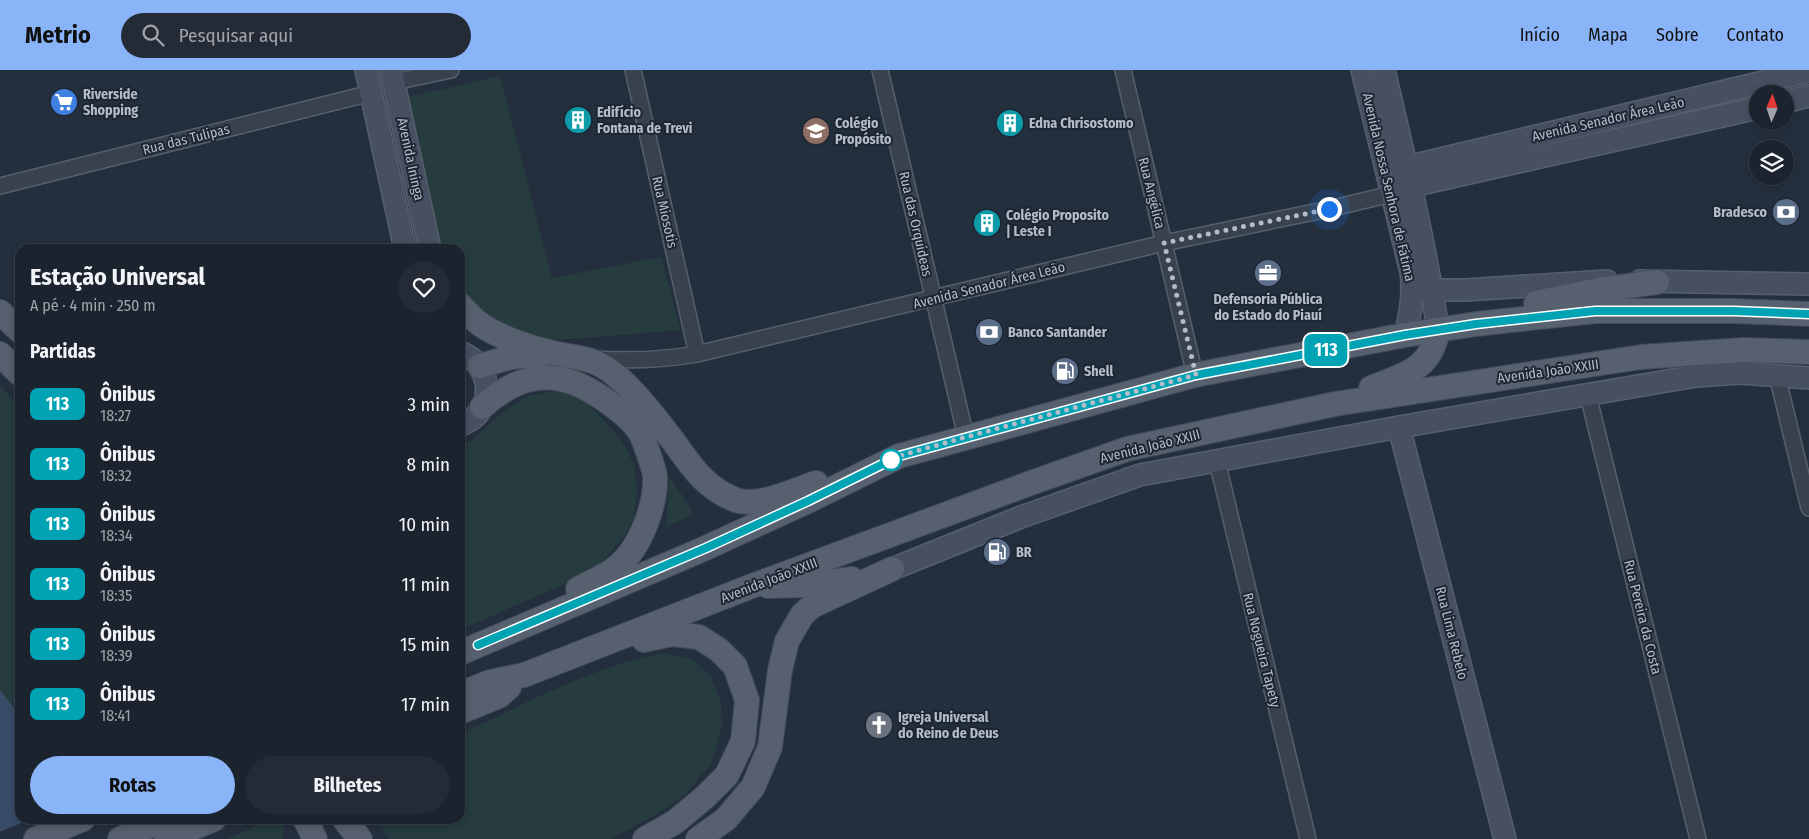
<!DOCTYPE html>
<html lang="pt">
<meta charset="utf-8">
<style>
:root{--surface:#1b232e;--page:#242b36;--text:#f1f3f6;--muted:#a0a4aa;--line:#39404a;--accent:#8ab4f8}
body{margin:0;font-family:"Fira Sans Condensed",sans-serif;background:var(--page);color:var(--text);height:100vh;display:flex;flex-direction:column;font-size:19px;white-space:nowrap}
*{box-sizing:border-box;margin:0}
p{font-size:16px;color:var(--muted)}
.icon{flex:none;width:28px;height:28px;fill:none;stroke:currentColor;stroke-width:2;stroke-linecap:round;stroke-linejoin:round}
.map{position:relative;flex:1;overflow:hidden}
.sheet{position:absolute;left:15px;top:174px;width:450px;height:580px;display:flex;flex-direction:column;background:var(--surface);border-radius:15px;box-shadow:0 2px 8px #0003,0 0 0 1px var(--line)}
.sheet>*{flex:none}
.badge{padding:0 10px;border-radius:8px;font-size:18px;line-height:32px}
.needle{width:32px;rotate:2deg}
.controls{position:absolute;left:1749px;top:15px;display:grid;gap:10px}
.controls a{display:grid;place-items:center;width:45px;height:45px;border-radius:50%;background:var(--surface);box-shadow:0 2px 8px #0003,0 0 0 1px var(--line);font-size:25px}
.you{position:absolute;width:25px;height:25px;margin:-12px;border:4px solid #fff;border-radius:50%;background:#1a73e8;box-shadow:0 0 0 8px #1a73e833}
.map>.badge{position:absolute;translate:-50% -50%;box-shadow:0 0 0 2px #fff}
h2{padding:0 15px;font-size:19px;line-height:45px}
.round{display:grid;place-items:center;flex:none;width:52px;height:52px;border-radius:26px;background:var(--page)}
.overview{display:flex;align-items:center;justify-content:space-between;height:85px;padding:0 15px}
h1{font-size:24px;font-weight:700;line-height:38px}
.primary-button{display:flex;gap:10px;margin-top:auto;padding:10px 15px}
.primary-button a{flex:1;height:58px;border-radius:30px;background:var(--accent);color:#111;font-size:20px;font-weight:700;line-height:58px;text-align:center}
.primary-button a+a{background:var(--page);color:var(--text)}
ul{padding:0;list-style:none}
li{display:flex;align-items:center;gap:15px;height:60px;padding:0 15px}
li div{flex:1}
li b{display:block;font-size:19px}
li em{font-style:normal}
li .badge{min-width:55px;font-weight:700;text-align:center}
header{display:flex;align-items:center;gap:30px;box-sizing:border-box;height:70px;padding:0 25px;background:var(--accent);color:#111}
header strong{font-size:24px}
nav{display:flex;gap:28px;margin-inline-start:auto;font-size:18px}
.search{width:350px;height:45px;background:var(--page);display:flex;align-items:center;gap:12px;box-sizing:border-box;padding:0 18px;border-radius:28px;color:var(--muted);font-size:19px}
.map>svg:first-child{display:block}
.green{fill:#263c3f}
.water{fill:#394c67}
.pier{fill:#242f3e}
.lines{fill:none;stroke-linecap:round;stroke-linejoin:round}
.street-casing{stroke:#565f6c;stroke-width:18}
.secondary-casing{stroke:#565f6c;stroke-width:24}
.primary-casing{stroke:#414a57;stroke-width:26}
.street{stroke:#38414e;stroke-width:15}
.secondary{stroke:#465061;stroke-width:21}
.primary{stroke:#56606e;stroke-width:24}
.line-casing{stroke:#fff;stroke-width:11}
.line{stroke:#00a3b4;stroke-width:8}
.walk{stroke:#b4bcc9;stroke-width:5;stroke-dasharray:0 9}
.stop-dot{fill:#fff;stroke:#00a3b4;stroke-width:2.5}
.labels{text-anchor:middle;stroke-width:4;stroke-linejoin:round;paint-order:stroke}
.poi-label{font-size:14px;font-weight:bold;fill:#b4bcc9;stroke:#1d2633;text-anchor:start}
.street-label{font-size:14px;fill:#b4bcc9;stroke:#1d2633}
</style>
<header>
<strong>Metrio</strong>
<div class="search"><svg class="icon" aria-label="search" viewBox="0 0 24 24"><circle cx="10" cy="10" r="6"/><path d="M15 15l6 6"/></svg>Pesquisar aqui</div>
<nav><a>Início</a><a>Mapa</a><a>Sobre</a><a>Contato</a></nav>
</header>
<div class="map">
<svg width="1809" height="769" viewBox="0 0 1809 769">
<rect width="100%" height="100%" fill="#242f3e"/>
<g class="green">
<path d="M 500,6 L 552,208 L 661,187 L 681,260 L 560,270 L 540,269 L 487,253 L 460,224 L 460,179 L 439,179 L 403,28 Z"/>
<path d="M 0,315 L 20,338 L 20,646 L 0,620 Z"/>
<path d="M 557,321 L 582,328 L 602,348 L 621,369 L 634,394 L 637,420 L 634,448 L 625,465 L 594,501 L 460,560 L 460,373 L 470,372 L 503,342 L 527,326 Z"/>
<path d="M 669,406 L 694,443 L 666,458 Z"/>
<path d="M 665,583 L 693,590 L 711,607 L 721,631 L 722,657 L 711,694 L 686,724 L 657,744 L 611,769 L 389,769 L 374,749 L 460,749 L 460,664 C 525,634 595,595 665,583 Z"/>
<path d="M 272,749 L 281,749 L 285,761 L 282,769 L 227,769 Z"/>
</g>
<path class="water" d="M 0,620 L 20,646 L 20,749 L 85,749 L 0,769 Z"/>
<path class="pier" d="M 30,749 L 88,749 L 97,769 L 0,769 L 0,762 Z"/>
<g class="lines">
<defs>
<g id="street">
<path d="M 633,0 L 697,284"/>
<path d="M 880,0 L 966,367"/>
<path d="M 1123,0 L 1195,305"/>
<path d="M 394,12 L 451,0"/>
<path d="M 0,116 L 371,23"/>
<path d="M 596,289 C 631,291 663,290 697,284 L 1164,173 L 1329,139 L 1391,124"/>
<path d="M 1777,305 L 1809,438"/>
<path d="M 1588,325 L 1698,769"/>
<path d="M 1217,391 L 1308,769"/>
</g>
<g id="secondary">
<path d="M 366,0 L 405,179"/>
<path d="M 391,0 L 430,179"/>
<path d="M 1362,0 L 1411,202 C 1414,224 1411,243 1405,265"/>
<path d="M 1384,0 C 1404,86 1425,172 1438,260"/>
<path d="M 1785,32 L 1809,26"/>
<path d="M 1407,97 L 1809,1"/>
<path d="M 1412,116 L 1758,38"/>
<path d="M 1640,211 L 1809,214"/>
<path d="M 1432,220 L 1465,220 L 1607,211"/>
<path d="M 460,282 C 494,295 497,343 460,355"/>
<path d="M 1399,357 L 1505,769"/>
<path d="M 892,499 L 1021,447 L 1140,405 L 1399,357 L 1696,306 L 1739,303 L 1809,308"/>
</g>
<g id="primary">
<path d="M 1536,233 L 1599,220 L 1657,212"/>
<path d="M 460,235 C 465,240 470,246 476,251 C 494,266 530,278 553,283 C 576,288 593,287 613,303 C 635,321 654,346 671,368 C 690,394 704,418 736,430 C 758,438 795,420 816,413"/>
<path d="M 0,242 L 20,261"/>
<path d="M 0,284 L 20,304"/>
<path d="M 480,296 L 511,287 L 542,284"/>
<path d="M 1371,318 C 1405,304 1430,301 1438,260"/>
<path d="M 482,337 C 523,300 560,298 605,330 C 618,339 633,350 641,364 C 644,370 655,401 655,407 C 656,436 640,478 618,496 C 607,506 591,512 578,519"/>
<path d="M 768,516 L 809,515 L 852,509"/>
<path d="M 644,570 L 672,564 L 699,567 L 719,580 L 735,596 L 747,630 L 743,671 L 727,705 L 705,727 L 675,752 L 645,769"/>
<path d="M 460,583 L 699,481 L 808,431 L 899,386 L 1195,305 L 1405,265 L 1476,254 L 1595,241 L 1733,241 L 1809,244"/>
<path d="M 460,624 L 490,612 L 524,605 L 752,516 L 1028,414 L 1127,379 L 1335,334 L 1641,287 L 1743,280 L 1809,282"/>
<path d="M 460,642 L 499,626 L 509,617"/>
<path d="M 305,749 L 315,769"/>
<path d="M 344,749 L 360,769"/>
<path d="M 36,769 L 83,749"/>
<path d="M 120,769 L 166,749"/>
<path d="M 167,769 L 214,749"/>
<path d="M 698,769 L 726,749 L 753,717 L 770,677 L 780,600 L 787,571 L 802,545 L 812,536 L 892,499"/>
</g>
</defs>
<use href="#street" class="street-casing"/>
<use href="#secondary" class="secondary-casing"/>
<use href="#primary" class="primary-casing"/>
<use href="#street" class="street"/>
<use href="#secondary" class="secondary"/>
<use href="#primary" class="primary"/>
</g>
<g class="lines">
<defs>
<path id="line" d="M 478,575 L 706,478 L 808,431 L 899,386 L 1196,305 L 1405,265 L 1476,254 L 1595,241 L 1733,241 L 1809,244"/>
</defs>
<use href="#line" class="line-casing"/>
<use href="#line" class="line"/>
<path class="walk" d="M 891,390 L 884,393 L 899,386 L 966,367 L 1196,305 L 1164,173 L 1329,139"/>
</g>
<defs>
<symbol id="supermarket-disc" viewBox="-11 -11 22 22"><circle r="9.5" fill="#3f7fe0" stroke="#1d2633"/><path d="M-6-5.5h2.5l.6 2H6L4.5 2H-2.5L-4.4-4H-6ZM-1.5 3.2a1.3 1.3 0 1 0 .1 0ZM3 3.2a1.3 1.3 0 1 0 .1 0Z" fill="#fff"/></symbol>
<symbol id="building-disc" viewBox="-11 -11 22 22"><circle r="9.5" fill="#0f9aa8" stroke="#1d2633"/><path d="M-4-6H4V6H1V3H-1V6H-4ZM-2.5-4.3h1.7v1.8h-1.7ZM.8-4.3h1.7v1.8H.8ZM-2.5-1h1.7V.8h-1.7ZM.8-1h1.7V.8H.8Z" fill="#fff"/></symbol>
<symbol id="school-disc" viewBox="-11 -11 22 22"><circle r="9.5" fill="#8d6e63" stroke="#1d2633"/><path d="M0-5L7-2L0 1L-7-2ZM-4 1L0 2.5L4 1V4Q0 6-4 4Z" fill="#fff"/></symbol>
<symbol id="bank-disc" viewBox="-11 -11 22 22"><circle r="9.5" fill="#5c6f8a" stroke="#1d2633"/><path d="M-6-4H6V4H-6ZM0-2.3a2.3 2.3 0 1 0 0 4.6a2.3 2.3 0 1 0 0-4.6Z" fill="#fff"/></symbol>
<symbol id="office-disc" viewBox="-11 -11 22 22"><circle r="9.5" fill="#5c6f8a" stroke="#1d2633"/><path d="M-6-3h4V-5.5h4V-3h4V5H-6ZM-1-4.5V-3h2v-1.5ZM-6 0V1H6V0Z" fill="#fff"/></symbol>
<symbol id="fuel-disc" viewBox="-11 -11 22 22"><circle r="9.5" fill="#5c6f8a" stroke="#1d2633"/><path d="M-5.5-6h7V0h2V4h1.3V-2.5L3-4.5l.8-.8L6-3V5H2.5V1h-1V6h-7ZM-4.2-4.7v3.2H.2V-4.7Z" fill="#fff"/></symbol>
<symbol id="church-disc" viewBox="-11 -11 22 22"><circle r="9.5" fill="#6b7280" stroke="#1d2633"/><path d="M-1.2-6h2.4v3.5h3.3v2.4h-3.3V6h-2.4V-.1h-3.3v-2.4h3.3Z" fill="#fff"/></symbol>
</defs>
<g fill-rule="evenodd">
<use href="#supermarket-disc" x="48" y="16" width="32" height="32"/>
<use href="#building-disc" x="562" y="34" width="32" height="32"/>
<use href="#building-disc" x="994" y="37" width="32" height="32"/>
<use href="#school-disc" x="800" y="45" width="32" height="32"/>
<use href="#bank-disc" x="1770" y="126" width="32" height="32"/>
<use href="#building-disc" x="971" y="137" width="32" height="32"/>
<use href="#office-disc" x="1252" y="187" width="32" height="32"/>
<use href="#bank-disc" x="973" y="246" width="32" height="32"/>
<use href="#fuel-disc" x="1049" y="285" width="32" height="32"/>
<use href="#fuel-disc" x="981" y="466" width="32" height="32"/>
<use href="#church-disc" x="863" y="639" width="32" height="32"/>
</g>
<circle class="stop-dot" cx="891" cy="390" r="10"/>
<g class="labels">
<g class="poi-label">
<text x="83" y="29">Riverside<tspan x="83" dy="16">Shopping</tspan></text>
<text x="597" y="47">Edifício<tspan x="597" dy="16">Fontana de Trevi</tspan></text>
<text x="835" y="58">Colégio<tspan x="835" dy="16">Propósito</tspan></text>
<text x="1029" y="58">Edna Chrisostomo</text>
<text x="1767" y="147" text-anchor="end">Bradesco</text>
<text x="1006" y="150">Colégio Proposito<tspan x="1006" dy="16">| Leste I</tspan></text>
<text x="1268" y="234" text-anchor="middle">Defensoria Pública<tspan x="1268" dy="16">do Estado do Piauí</tspan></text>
<text x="1008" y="267">Banco Santander</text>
<text x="1084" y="306">Shell</text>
<text x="1016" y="487">BR</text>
<text x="898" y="652">Igreja Universal<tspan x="898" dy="16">do Reino de Deus</tspan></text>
</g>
<g class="street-label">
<text transform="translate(1608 49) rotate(-13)" y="5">Avenida Senador Área Leão</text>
<text transform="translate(186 69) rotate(-14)" y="5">Rua das Tulipas</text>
<text transform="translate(411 89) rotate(78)" y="5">Avenida Ininga</text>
<text transform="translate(1389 117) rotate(77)" y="5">Avenida Nossa Senhora de Fátima</text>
<text transform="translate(1152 123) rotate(76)" y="5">Rua Angélica</text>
<text transform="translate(665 142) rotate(77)" y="5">Rua Miosotis</text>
<text transform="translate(916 154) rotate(77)" y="5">Rua das Orquídeas</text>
<text transform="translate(989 215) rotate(-14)" y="5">Avenida Senador Área Leão</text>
<text transform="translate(1548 301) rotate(-8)" y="5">Avenida João XXIII</text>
<text transform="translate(1150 376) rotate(-14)" y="5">Avenida João XXIII</text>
<text transform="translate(769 510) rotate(-21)" y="5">Avenida João XXIII</text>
<text transform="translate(1643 547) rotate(76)" y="5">Rua Pereira da Costa</text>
<text transform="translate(1452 563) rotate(76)" y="5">Rua Lima Rebelo</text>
<text transform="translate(1262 580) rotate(76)" y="5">Rua Nogueira Tapety</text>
</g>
</g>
</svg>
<div class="controls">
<a><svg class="needle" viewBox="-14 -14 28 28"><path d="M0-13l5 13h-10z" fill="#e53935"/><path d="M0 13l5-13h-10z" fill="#a0a4aa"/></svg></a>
<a><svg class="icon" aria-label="layers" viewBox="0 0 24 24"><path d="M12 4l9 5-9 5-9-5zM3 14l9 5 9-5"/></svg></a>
</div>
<div class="you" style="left:1329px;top:139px"></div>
<b class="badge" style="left:1326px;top:280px;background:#00a3b4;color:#fff">113</b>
<section class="sheet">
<div class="overview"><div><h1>Estação Universal</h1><p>A pé · 4 min · 250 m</p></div><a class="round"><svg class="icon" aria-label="heart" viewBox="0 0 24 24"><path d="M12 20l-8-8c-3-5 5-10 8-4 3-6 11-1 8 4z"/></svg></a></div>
<h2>Partidas</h2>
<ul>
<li><span class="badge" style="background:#00a3b4;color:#fff">113</span><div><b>Ônibus</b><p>18:27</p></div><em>3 min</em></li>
<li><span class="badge" style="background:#00a3b4;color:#fff">113</span><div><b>Ônibus</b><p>18:32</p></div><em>8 min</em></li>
<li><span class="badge" style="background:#00a3b4;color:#fff">113</span><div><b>Ônibus</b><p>18:34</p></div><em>10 min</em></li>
<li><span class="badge" style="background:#00a3b4;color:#fff">113</span><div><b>Ônibus</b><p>18:35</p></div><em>11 min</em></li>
<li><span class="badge" style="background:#00a3b4;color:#fff">113</span><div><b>Ônibus</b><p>18:39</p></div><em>15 min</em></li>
<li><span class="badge" style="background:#00a3b4;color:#fff">113</span><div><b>Ônibus</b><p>18:41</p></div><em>17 min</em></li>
</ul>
<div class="primary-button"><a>Rotas</a><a>Bilhetes</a></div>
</section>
</div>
